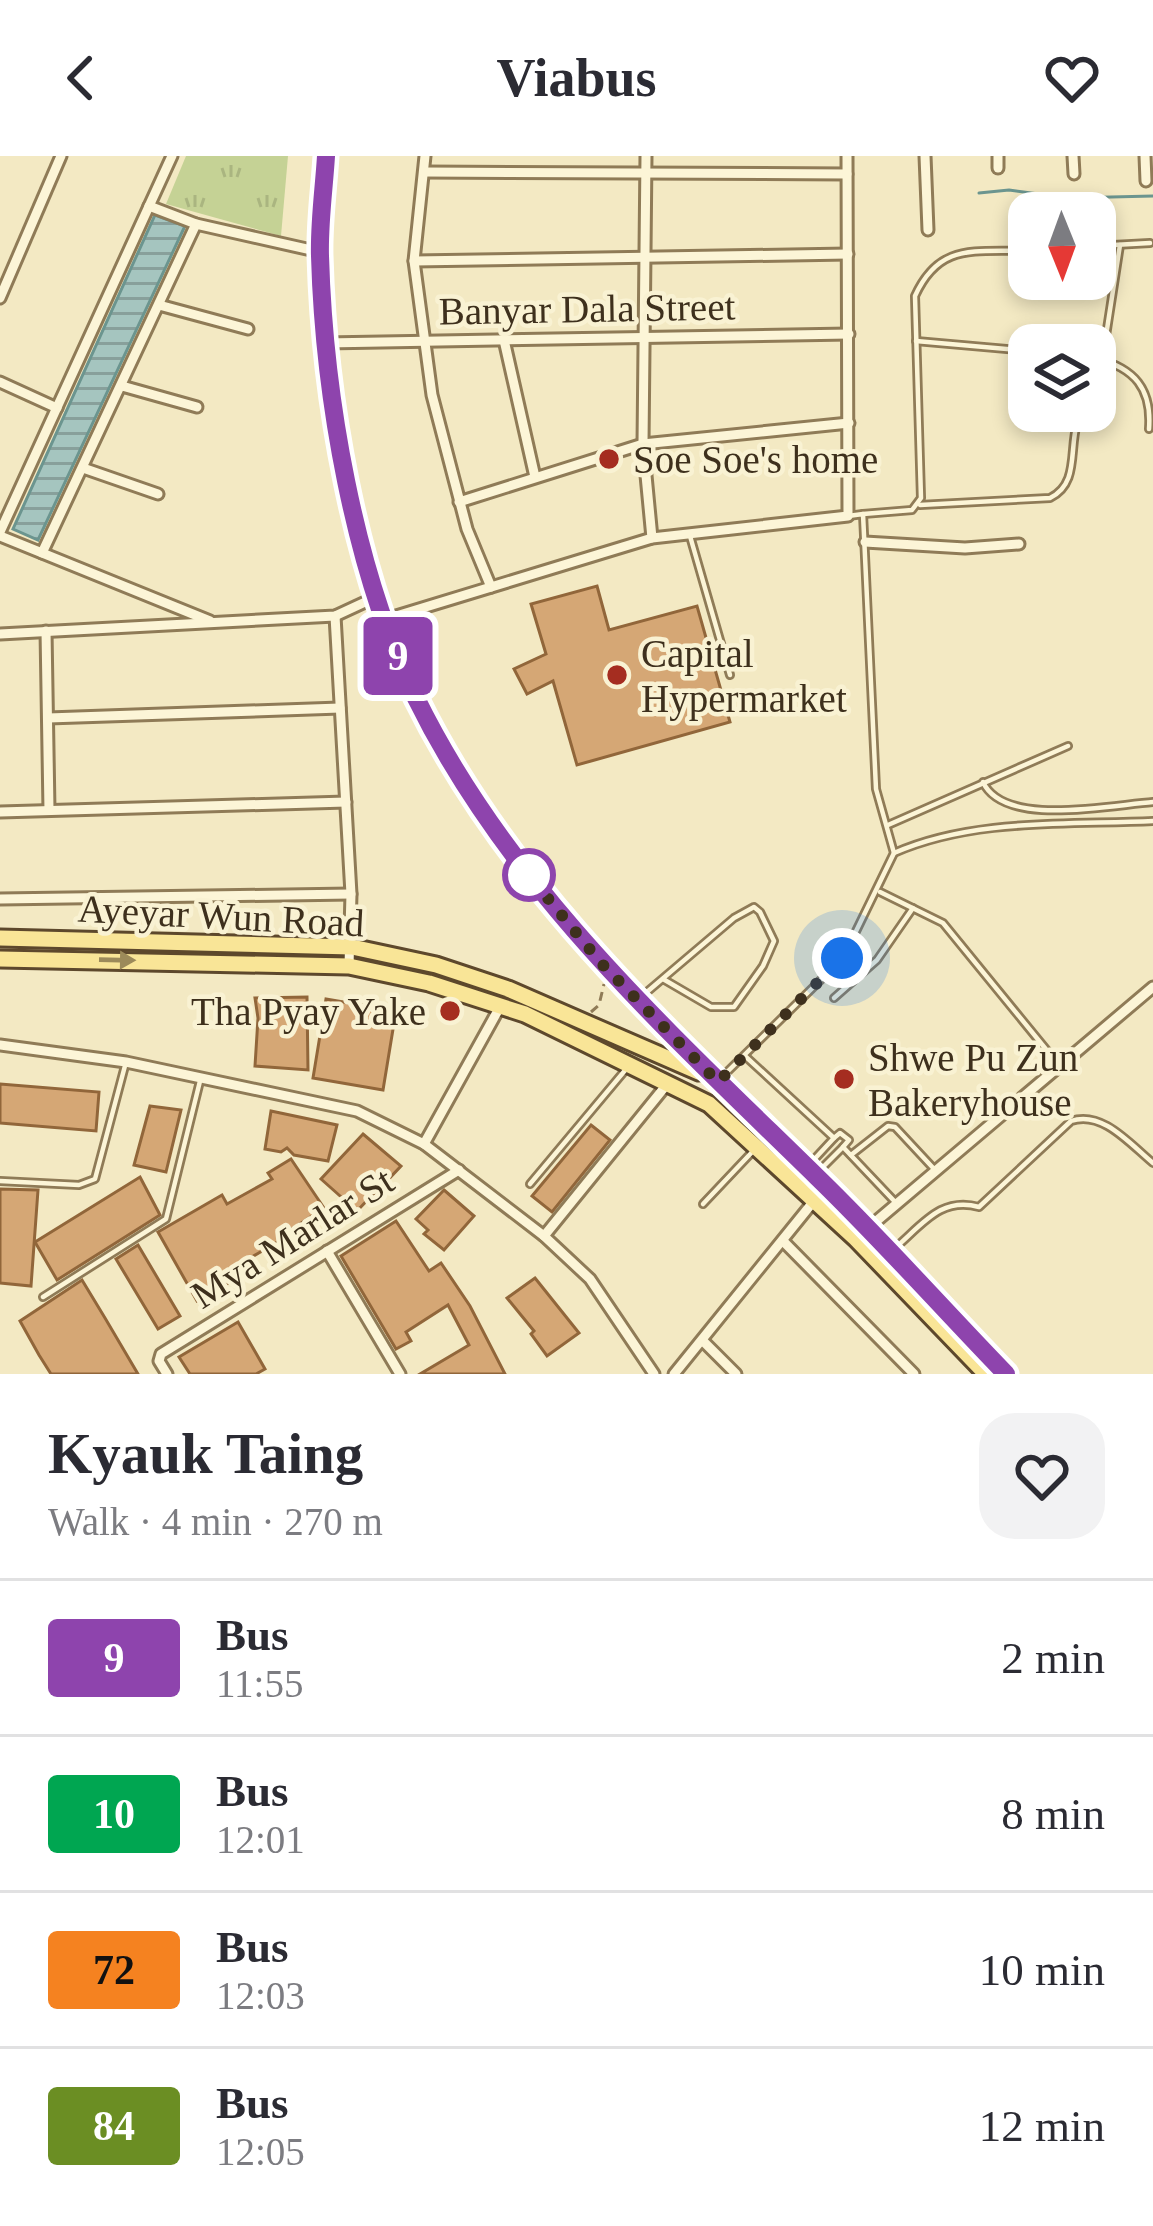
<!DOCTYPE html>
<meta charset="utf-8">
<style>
:root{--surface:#fff;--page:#f2f2f3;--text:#2b2b33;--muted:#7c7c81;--line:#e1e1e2}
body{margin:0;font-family:Georgia,serif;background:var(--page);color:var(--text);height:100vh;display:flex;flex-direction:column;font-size:45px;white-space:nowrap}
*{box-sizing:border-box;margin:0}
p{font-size:39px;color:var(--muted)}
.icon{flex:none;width:66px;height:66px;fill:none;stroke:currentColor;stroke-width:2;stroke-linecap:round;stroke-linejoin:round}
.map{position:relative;height:1218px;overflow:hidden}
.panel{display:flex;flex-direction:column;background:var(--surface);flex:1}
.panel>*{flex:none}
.badge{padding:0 24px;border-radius:9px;font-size:42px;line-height:78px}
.needle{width:78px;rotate:179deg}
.fabs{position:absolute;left:1008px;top:36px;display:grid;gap:24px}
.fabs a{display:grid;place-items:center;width:108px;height:108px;border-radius:24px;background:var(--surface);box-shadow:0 6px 18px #0003;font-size:60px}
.you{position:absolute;width:60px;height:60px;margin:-30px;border:9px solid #fff;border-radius:50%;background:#1a73e8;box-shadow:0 0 0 18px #1a73e833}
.map>.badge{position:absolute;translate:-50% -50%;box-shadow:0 0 0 6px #fff}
.round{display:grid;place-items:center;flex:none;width:126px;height:126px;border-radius:36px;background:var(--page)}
.headline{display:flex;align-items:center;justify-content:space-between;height:204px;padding:0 48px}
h1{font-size:57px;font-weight:600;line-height:90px}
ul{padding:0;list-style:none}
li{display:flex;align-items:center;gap:36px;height:156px;padding:0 48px;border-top:3px solid var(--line)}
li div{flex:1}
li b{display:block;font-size:45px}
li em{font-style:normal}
li .badge{min-width:132px;font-weight:700;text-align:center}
header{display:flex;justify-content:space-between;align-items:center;height:156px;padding:0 48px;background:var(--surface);font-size:54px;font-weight:600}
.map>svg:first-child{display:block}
.grass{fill:url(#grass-tufts)}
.water{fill:url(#water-rules);stroke:#6b958f;stroke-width:3}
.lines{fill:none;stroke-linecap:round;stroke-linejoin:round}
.stream{stroke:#6b958f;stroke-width:3}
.building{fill:#d5a775;stroke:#91663a;stroke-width:3}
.lane-casing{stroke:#8f7b57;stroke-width:10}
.street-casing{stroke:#8f7b57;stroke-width:15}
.primary-casing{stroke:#5d482c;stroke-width:21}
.path{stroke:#8f7b57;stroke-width:3;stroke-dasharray:9 6;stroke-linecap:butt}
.lane{stroke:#fcf5d7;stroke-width:4.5}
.street{stroke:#fcf5d7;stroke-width:9}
.primary{stroke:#f9e597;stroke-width:15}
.oneway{fill:#9c8a5a}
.line-casing{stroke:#fff;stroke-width:27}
.line{stroke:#8e44ad;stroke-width:18}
.walk{stroke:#3e301d;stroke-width:12;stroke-dasharray:0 21.6}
.poi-dot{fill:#a52d20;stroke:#f9f2d3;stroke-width:4.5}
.stop-dot{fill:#fff;stroke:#8e44ad;stroke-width:6}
.labels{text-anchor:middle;stroke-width:9;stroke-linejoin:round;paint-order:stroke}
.street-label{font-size:39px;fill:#3e301d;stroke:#f9f2d3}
.poi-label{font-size:39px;fill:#3e301d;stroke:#f9f2d3;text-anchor:start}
</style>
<header><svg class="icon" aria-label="back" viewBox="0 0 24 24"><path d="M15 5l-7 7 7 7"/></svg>Viabus<svg class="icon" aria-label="heart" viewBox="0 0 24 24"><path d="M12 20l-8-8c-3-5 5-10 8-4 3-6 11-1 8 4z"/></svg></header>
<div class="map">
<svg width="1153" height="1218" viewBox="0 0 1153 1218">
<defs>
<pattern id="grass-tufts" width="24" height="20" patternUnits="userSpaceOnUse" patternTransform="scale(3)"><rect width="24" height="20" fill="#c5d295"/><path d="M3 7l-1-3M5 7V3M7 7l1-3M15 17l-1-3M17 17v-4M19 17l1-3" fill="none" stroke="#aab580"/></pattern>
<pattern id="water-rules" width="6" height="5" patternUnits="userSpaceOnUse" patternTransform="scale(3)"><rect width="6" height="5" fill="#a5c5bf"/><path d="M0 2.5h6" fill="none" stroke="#88a09b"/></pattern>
</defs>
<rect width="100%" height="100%" fill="#f3e9c3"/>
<path class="grass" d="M 186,0 L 288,0 L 281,80 L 166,48 Z"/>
<path class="water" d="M 155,59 L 185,70 L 38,384 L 13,373 Z"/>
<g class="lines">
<path class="stream" d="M 979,37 L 1009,34 L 1069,42 L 1153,40"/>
</g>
<g class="building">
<path d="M 597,430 L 609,474 L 697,450 L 730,566 L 577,609 L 553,525 L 527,538 L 514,513 L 546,498 L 531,448 Z"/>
<path d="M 307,841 L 308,914 L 255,910 L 258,862 L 255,842 Z"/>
<path d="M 326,843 L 396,855 L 383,934 L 313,922 Z"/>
<path d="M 0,928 L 99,936 L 96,975 L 0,967 Z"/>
<path d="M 150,950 L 181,954 L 166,1016 L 134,1009 Z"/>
<path d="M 271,955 L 337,969 L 328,1005 L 294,999 L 287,992 L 281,996 L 265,993 Z"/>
<path d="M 591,969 L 610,984 L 552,1056 L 532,1040 Z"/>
<path d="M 363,978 L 401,1010 L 383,1029 L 371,1017 L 367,1021 L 376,1035 L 357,1055 L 321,1023 Z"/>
<path d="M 291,1003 L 324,1052 L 289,1075 L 291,1078 L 240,1108 L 246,1117 L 197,1145 L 158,1076 L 222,1039 L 227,1048 L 272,1023 L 268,1017 Z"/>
<path d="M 140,1021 L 160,1059 L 57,1124 L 35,1086 Z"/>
<path d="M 0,1033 L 38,1034 L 31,1130 L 0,1127 Z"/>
<path d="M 444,1034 L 474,1060 L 444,1094 L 424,1078 L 428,1074 L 416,1063 Z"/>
<path d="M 396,1065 L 429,1115 L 441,1107 L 470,1150 L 505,1218 L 420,1218 L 469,1189 L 448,1149 L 406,1176 L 411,1185 L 396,1193 L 341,1100 Z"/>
<path d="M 138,1089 L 180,1160 L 158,1173 L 116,1103 Z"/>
<path d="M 535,1122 L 579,1177 L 547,1200 L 531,1178 L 534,1175 L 507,1142 Z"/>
<path d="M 82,1124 L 105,1162 L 138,1218 L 51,1218 L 39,1199 L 20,1165 Z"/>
<path d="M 238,1166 L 265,1213 L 256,1218 L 190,1218 L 179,1201 Z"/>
</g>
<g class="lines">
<defs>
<g id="lane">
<path d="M 1095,90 L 1150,87"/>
<path d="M 916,185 L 1029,195"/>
<path d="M 1095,202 C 1135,212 1152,233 1149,273"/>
<path d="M 1095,251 L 1120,89"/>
<path d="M 920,349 L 1050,342 C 1079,328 1069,295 1077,267 L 1090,255"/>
<path d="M 863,358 L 912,354 L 921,342 L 915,140 C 940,85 976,97 1029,94"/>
<path d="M 690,380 L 730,519"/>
<path d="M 983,626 C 1004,672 1110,649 1153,646"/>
<path d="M 888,669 L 1068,590"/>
<path d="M 894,697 C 973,662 1068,669 1153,665"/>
<path d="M 880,736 L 943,767 L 1058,908"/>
<path d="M 641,841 L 734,762 L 754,751 L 760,756 L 774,785 L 763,810 L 734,851 L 711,851 L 663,823"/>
<path d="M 834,842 L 877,804 L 913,752"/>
<path d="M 745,900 L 834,982 L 840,977 L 849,984 L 843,991 L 897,1048"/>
<path d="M 723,920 L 843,802 L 894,697 L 876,633 L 863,358 L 848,360"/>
<path d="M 851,999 L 888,970 L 895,971 L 935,1014"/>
<path d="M 809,1009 L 834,982"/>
<path d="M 819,1015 L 843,991"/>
<path d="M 0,1025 L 79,1029 L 95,1023 L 126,906"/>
<path d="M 530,1028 L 627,912"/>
<path d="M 703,1048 L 754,994"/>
<path d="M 895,1092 C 922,1069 941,1040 979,1051 L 1071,965 C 1102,954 1130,988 1153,1007"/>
<path d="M 43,1141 L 166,1063 L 201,921"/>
</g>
<g id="street">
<path d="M 425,0 L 414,105 L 432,239 L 467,373 L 491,431"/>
<path d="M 646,0 L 643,288 L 652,382"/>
<path d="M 925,0 L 928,74"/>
<path d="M 998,0 L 998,12"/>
<path d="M 1073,0 L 1074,18"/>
<path d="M 1145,0 L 1146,25"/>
<path d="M 424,16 L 847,18"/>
<path d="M 149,50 L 196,68 L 320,96"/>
<path d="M 414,105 L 848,98"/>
<path d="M 0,142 L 61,0"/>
<path d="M 159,149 L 248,173"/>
<path d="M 504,184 L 535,321"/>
<path d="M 325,187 L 849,178"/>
<path d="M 0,226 L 57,252"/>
<path d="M 122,230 L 197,251"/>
<path d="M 83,312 L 158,338"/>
<path d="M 459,346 L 643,288 L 849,267"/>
<path d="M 0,376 L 172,0"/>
<path d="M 0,380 L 210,465"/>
<path d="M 865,386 L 965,392 L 1019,388"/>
<path d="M 42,397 L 196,68"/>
<path d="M 335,460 L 351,738 L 349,810"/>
<path d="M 383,464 L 652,382 L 848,360 L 847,0"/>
<path d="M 46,475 L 49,654"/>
<path d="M 0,478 L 335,460 L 376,441"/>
<path d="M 48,562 L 340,552"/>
<path d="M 0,656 L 346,646"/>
<path d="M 0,743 L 351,738"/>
<path d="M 0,889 L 126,906 L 357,955 L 424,988 L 544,1080 L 590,1123 L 654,1218"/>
<path d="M 424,988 L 501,849"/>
<path d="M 867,1073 L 1153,831"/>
<path d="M 544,1080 L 668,927"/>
<path d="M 783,1085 L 914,1218"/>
<path d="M 327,1095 L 400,1218"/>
<path d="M 703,1185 L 736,1218"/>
<path d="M 167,1218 L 159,1205 L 161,1198 L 459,1014"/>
<path d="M 674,1218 L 826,1030"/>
</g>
<g id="primary">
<path d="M 326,0 C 324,33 319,67 320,100 C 324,240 354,415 416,542 C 509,732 668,875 817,1021 C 882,1084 943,1153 1006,1218"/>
<path d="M 0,782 L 352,791 L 436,809 L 508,833 L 699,916"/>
<path d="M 0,803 L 349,810 L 429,827 L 525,858 L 709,948 L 856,1083 L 986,1218"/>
</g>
</defs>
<use href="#lane" class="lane-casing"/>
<use href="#street" class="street-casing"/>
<use href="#primary" class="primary-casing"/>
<path class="path" d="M 591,856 L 599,849 L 604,828"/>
<use href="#lane" class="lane"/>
<use href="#street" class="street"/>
<use href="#primary" class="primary"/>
</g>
<defs><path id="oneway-solid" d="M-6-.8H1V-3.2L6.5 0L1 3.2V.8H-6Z" transform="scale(3)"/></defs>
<use class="oneway" href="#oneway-solid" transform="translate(117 804) rotate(1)"/>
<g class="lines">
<defs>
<path id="line" d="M 326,0 C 324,33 319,67 320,100 C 324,240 354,415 416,542 C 509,732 668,875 817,1021 C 882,1084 943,1153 1006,1218"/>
</defs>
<use href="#line" class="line-casing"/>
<use href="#line" class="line"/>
<path class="walk" d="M 529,719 L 518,706 L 602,808 L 718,926 L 842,802"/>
</g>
<g class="poi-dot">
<circle cx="609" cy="303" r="12"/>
<circle cx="617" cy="519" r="12"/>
<circle cx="450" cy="855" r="12"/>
<circle cx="844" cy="923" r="12"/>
</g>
<circle class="stop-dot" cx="529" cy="719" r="24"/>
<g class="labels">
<g class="street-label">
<text transform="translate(587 152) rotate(-1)" y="14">Banyar Dala Street</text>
<text transform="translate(221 759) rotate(3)" y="14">Ayeyar Wun Road</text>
<text transform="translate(292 1081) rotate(-32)" y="14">Mya Marlar St</text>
</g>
<g class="poi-label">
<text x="633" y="317">Soe Soe's home</text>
<text x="641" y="511">Capital<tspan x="641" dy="45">Hypermarket</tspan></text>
<text x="426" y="869" text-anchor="end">Tha Pyay Yake</text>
<text x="868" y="915">Shwe Pu Zun<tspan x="868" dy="45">Bakeryhouse</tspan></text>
</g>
</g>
</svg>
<div class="fabs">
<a><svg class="needle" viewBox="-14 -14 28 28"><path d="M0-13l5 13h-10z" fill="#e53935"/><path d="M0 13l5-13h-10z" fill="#7c7c81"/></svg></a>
<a><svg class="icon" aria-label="layers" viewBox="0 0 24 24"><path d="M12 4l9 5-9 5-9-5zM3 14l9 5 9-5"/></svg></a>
</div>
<div class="you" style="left:842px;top:802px"></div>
<b class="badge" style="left:398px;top:500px;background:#8e44ad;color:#fff">9</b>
</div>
<section class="panel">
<div class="headline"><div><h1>Kyauk Taing</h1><p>Walk · 4 min · 270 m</p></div><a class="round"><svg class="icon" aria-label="heart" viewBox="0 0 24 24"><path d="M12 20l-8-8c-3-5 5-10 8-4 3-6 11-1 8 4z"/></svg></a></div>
<ul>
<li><span class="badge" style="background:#8e44ad;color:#fff">9</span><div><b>Bus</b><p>11:55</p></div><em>2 min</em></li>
<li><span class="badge" style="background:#00a651;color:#fff">10</span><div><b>Bus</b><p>12:01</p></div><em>8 min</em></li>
<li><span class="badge" style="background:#f58220;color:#111">72</span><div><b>Bus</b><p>12:03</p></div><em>10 min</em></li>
<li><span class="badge" style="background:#6b8e23;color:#fff">84</span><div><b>Bus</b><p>12:05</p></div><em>12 min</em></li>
</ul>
</section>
